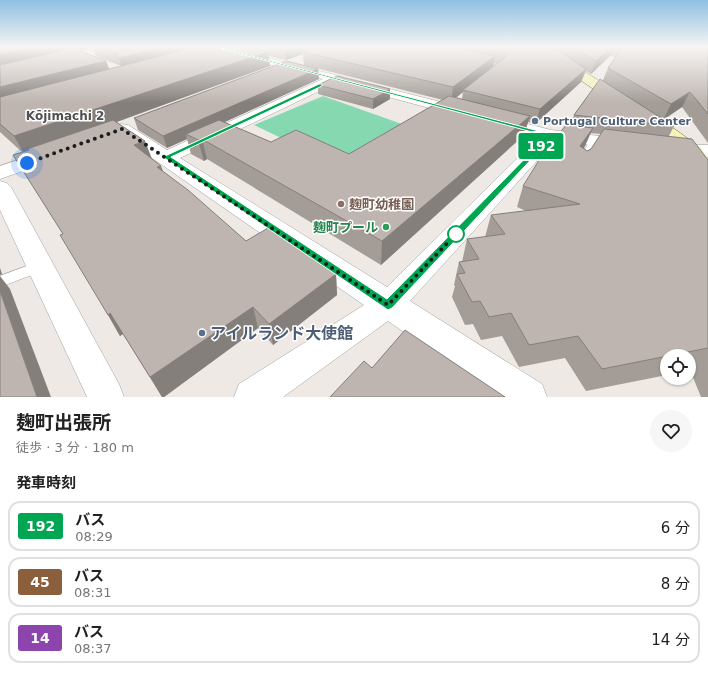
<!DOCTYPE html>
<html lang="ja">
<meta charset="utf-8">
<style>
:root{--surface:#fff;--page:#f6f6f6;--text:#222;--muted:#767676;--line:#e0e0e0}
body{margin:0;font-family:"DejaVu Sans","Noto Sans JP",sans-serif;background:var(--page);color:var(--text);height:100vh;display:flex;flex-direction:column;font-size:15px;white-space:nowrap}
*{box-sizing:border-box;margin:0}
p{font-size:13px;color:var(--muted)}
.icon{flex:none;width:22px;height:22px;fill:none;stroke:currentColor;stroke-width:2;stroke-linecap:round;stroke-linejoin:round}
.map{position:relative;height:397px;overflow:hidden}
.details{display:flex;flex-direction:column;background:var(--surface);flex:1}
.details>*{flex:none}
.badge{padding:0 8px;border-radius:3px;font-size:14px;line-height:26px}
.controls{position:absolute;left:660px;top:349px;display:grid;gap:8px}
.controls a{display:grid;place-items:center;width:36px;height:36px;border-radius:50%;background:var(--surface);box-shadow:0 1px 3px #0004;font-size:20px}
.you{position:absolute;width:20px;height:20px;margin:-10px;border:3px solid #fff;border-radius:50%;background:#1a73e8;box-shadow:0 0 0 6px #1a73e833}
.map>.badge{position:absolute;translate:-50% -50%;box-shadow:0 0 0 2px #fff}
h2{padding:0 16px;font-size:15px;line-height:36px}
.round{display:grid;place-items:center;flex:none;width:42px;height:42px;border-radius:21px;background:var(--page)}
.overview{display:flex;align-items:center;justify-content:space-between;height:68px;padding:0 16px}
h1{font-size:19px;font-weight:700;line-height:30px}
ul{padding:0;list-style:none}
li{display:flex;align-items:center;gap:12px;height:50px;margin:0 8px 6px;padding:0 8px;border:2px solid var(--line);border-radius:12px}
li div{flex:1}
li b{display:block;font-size:15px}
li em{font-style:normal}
li .badge{min-width:44px;font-weight:700;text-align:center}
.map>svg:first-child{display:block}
.pitch{fill:#86d8b0}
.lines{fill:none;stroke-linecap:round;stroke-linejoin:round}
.lane-casing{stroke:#a1a1a1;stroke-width:1}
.street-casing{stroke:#a1a1a1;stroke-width:1}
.secondary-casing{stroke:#6d6d0c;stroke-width:1}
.lane{fill:#fff;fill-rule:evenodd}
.street{fill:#fff;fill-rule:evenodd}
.secondary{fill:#f5f2ba;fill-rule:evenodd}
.wall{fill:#a39c97;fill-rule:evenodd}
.shaded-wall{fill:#857f7b}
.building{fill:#beb5b0;stroke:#857f7b}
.line{fill:#00a651;stroke:#fff}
.walk{stroke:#1d1d1d;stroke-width:4;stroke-dasharray:0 7.2}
.service-dot{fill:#5c6f8a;stroke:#fff;stroke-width:1.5}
.education-dot{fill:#8d6e63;stroke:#fff;stroke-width:1.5}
.leisure-dot{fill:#2e9e5b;stroke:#fff;stroke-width:1.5}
.stop-dot{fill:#fff;stroke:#00a651;stroke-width:2}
.labels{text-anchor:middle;stroke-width:3;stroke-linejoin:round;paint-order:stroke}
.far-service-label{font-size:11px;font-weight:bold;fill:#4e5e75;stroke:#fff;text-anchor:start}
.far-neighbourhood-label{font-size:12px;font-weight:bold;fill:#505050;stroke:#fff}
.education-label{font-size:13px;font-weight:bold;fill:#785e54;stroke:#fff;text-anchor:start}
.leisure-label{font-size:13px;font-weight:bold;fill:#27864d;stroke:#fff;text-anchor:end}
.near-service-label{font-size:16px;font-weight:bold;fill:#4e5e75;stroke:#fff;text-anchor:start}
</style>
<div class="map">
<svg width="708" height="397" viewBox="0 0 708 397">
<rect width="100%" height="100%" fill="#eee9e4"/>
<path class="pitch" d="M 323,96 L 413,128 L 346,169 L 254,125 Z"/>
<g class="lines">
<defs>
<g id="lane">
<path d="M 595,137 L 599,140 L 583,166 L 580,167 L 577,166 L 575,164 L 592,138 Z"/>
<path d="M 40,261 L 45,262 L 47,266 L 45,270 L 0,287 L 0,276 Z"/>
</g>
<g id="street">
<path d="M 99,47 L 118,47 L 117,49 L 0,79 L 0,71 Z"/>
<path d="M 241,51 L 468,109 L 471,112 L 468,115 L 463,117 L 336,83 L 180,158 L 387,287 L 539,137 L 490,124 L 488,121 L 490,118 L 496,116 L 551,130 L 631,140 L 634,144 L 631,148 L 625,149 L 555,141 L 410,301 L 542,384 L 547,397 L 497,397 L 388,321 L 283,397 L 234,397 L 239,384 L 364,305 L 116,133 L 114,129 L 116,125 L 122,124 L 128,125 L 167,150 L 323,79 L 237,56 L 235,54 Z"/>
<path d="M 673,144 L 708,145 L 708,157 L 694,158 L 667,154 L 664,150 L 667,146 Z"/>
<path d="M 48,150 L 55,152 L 57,156 L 55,160 L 0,179 L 0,166 Z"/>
<path d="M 0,181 L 7,183 L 11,187 L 119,384 L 124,397 L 87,397 L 0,210 Z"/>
</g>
<path id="secondary" d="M 533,47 L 546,47 L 676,130 L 701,148 L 708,158 L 708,178 L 701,176 L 687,156 L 664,138 Z"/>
</defs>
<use href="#lane" class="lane-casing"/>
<use href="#street" class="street-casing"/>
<use href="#secondary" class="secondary-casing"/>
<use href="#lane" class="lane"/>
<use href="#street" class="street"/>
<use href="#secondary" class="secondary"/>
</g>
<g class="wall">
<path d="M 0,47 L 92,47 L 80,50 L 77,50 L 106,61 L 109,69 L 121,66 L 96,56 L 92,47 L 708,47 L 708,143 L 682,107 L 664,119 L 674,126 L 669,136 L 708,160 L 708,397 L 701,397 L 690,370 L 689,370 L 689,356 L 667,356 L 667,375 L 586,391 L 565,358 L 519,367 L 502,336 L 481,340 L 473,324 L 465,325 L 452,297 L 455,286 L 454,285 L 459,262 L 462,262 L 467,239 L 485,237 L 491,215 L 526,211 L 517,207 L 523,186 L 570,125 L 574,115 L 603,80 L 608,68 L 615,58 L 611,55 L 591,74 L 586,71 L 581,82 L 535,124 L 528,122 L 524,135 L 381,265 L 207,159 L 204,161 L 191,154 L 187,139 L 167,148 L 138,130 L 134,118 L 318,69 L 319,79 L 224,122 L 271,142 L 349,154 L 443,100 L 304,65 L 303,54 L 286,60 L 269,56 L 270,66 L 117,122 L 151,158 L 163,172 L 246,241 L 336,274 L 337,295 L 273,345 L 258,328 L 164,397 L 162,397 L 123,334 L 120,336 L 63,234 L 13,155 L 22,152 L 0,132 ZM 494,63 L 497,64 L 493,67 ZM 463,92 L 462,99 L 456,98 ZM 590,133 L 601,134 L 591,149 L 587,151 L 584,148 Z"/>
<path d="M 318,85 L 390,99 L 373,109 L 318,94 Z"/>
</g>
<g class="shaded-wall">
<path d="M 33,47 L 74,47 L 75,50 L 0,70 L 0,55 Z"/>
<path d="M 79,47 L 92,47 L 80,50 Z"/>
<path d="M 163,47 L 212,47 L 123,71 L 119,58 Z"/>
<path d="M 287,47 L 320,47 L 303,52 L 303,54 L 286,60 L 285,48 Z"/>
<path d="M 611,47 L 614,47 L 611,55 L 591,74 L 596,61 Z"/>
<path d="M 268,52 L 270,66 L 31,153 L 27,149 L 30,154 L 25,155 L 14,136 Z"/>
<path d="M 495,56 L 493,69 L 463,90 L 463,92 L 451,101 L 453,87 Z"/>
<path d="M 106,61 L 111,74 L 0,101 L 0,87 Z"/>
<path d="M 318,69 L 319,79 L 192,137 L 186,134 L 187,139 L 167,148 L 163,136 Z"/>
<path d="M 586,69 L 581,82 L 535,124 L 540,109 Z"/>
<path d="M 390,89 L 390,99 L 373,109 L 373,99 Z"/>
<path d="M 690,92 L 682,107 L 663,120 L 671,104 Z"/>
<path d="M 530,116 L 524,135 L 381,265 L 382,241 Z"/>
<path d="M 593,128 L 585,146 L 573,165 L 580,146 Z"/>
<path d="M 202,139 L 207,159 L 204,161 L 198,140 Z"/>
<path d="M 145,141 L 152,159 L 134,145 Z"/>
<path d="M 161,166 L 168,184 L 157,167 Z"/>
<path d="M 0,268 L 2,274 L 0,275 Z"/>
<path d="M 336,274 L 337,295 L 273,345 L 269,324 Z"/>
<path d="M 0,276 L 10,289 L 51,397 L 37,397 L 0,291 Z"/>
<path d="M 253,307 L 258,328 L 164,397 L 162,397 L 150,377 Z"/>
<path d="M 110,313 L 123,334 L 120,336 L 108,315 Z"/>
</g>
<g class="building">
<path d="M 0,47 L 33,47 L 0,55 Z"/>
<path d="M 100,47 L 163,47 L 119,58 L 116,53 Z"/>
<path d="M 195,47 L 249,47 L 268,52 L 14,136 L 0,124 L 0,97 Z"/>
<path d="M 315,47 L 453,47 L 495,56 L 453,87 L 303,52 Z"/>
<path d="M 478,47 L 553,47 L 586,69 L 540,109 L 463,90 L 508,55 L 507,53 Z"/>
<path d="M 572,47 L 611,47 L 596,61 Z"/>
<path d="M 621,47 L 708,47 L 708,114 L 690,92 L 671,104 L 608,68 L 622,48 Z"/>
<path d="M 73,48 L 106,61 L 0,87 L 0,65 Z"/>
<path d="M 287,61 L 318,69 L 163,136 L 134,118 Z"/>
<path d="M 337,76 L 390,89 L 373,99 L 318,85 Z"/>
<path d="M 600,79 L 674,126 L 574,115 Z"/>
<path d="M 449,96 L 530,116 L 382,241 L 202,139 L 198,140 L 186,134 L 219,120 L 271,142 L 296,130 L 349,154 Z"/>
<path d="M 113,120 L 145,141 L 134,145 L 161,166 L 157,167 L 188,190 L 246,241 L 273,225 L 336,274 L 269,324 L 253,307 L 150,377 L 110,313 L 108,315 L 60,235 L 63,234 L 13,155 L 29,150 L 27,149 Z"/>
<path d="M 566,125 L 593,128 L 580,146 L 587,151 L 591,149 L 604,129 L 692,139 L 708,160 L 708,348 L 602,369 L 578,336 L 529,345 L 511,313 L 489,317 L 480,301 L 472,302 L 457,274 L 465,273 L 459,262 L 479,259 L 467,239 L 505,234 L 491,215 L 580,204 L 523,186 L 541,157 Z"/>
<path d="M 0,291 L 37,397 L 0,397 Z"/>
<path d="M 405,330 L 505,397 L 330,397 L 364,361 L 372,368 Z"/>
</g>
<linearGradient id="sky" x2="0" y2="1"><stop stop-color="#8ec0e2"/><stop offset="0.46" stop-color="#f7f5f3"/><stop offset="1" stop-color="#f7f5f3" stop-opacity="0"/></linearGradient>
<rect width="708" height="103" fill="url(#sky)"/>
<path class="line" d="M 222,49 L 225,49 L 554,135 L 392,308 L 388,310 L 163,157 L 319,84 L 322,84 L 322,86 L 171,157 L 387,299 L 547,136 Z"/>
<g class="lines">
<path class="walk" d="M 27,163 L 122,129 L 388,305 L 456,234"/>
</g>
<g class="service-dot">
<circle cx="535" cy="121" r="4"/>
<circle cx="202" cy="333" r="4"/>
</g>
<circle class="education-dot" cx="341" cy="204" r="4"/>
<circle class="leisure-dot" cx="386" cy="227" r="4"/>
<circle class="stop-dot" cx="456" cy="234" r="8"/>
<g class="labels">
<g class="far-service-label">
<text x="543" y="125">Portugal Culture Center</text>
</g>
<g class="far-neighbourhood-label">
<text x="65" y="120">Kōjimachi 2</text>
</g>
<g class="education-label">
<text x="349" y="209">麹町幼稚園</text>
</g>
<g class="leisure-label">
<text x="378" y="232">麹町プール</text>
</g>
<g class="near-service-label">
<text x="210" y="339">アイルランド大使館</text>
</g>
</g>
</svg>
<div class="controls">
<a><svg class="icon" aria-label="locate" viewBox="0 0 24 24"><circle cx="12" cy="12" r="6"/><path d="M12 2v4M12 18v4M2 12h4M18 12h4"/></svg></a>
</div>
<div class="you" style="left:27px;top:163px"></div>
<b class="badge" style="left:541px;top:146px;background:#00a651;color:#fff">192</b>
</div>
<section class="details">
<div class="overview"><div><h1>麹町出張所</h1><p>徒歩 · 3 分 · 180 m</p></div><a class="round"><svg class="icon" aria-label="heart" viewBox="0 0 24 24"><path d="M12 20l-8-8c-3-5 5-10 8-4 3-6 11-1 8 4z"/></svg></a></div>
<h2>発車時刻</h2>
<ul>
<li><span class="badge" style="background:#00a651;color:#fff">192</span><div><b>バス</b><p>08:29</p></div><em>6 分</em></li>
<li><span class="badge" style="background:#8b5e3c;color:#fff">45</span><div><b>バス</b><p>08:31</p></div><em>8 分</em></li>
<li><span class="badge" style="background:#8e44ad;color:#fff">14</span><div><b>バス</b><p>08:37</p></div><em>14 分</em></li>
</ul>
</section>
